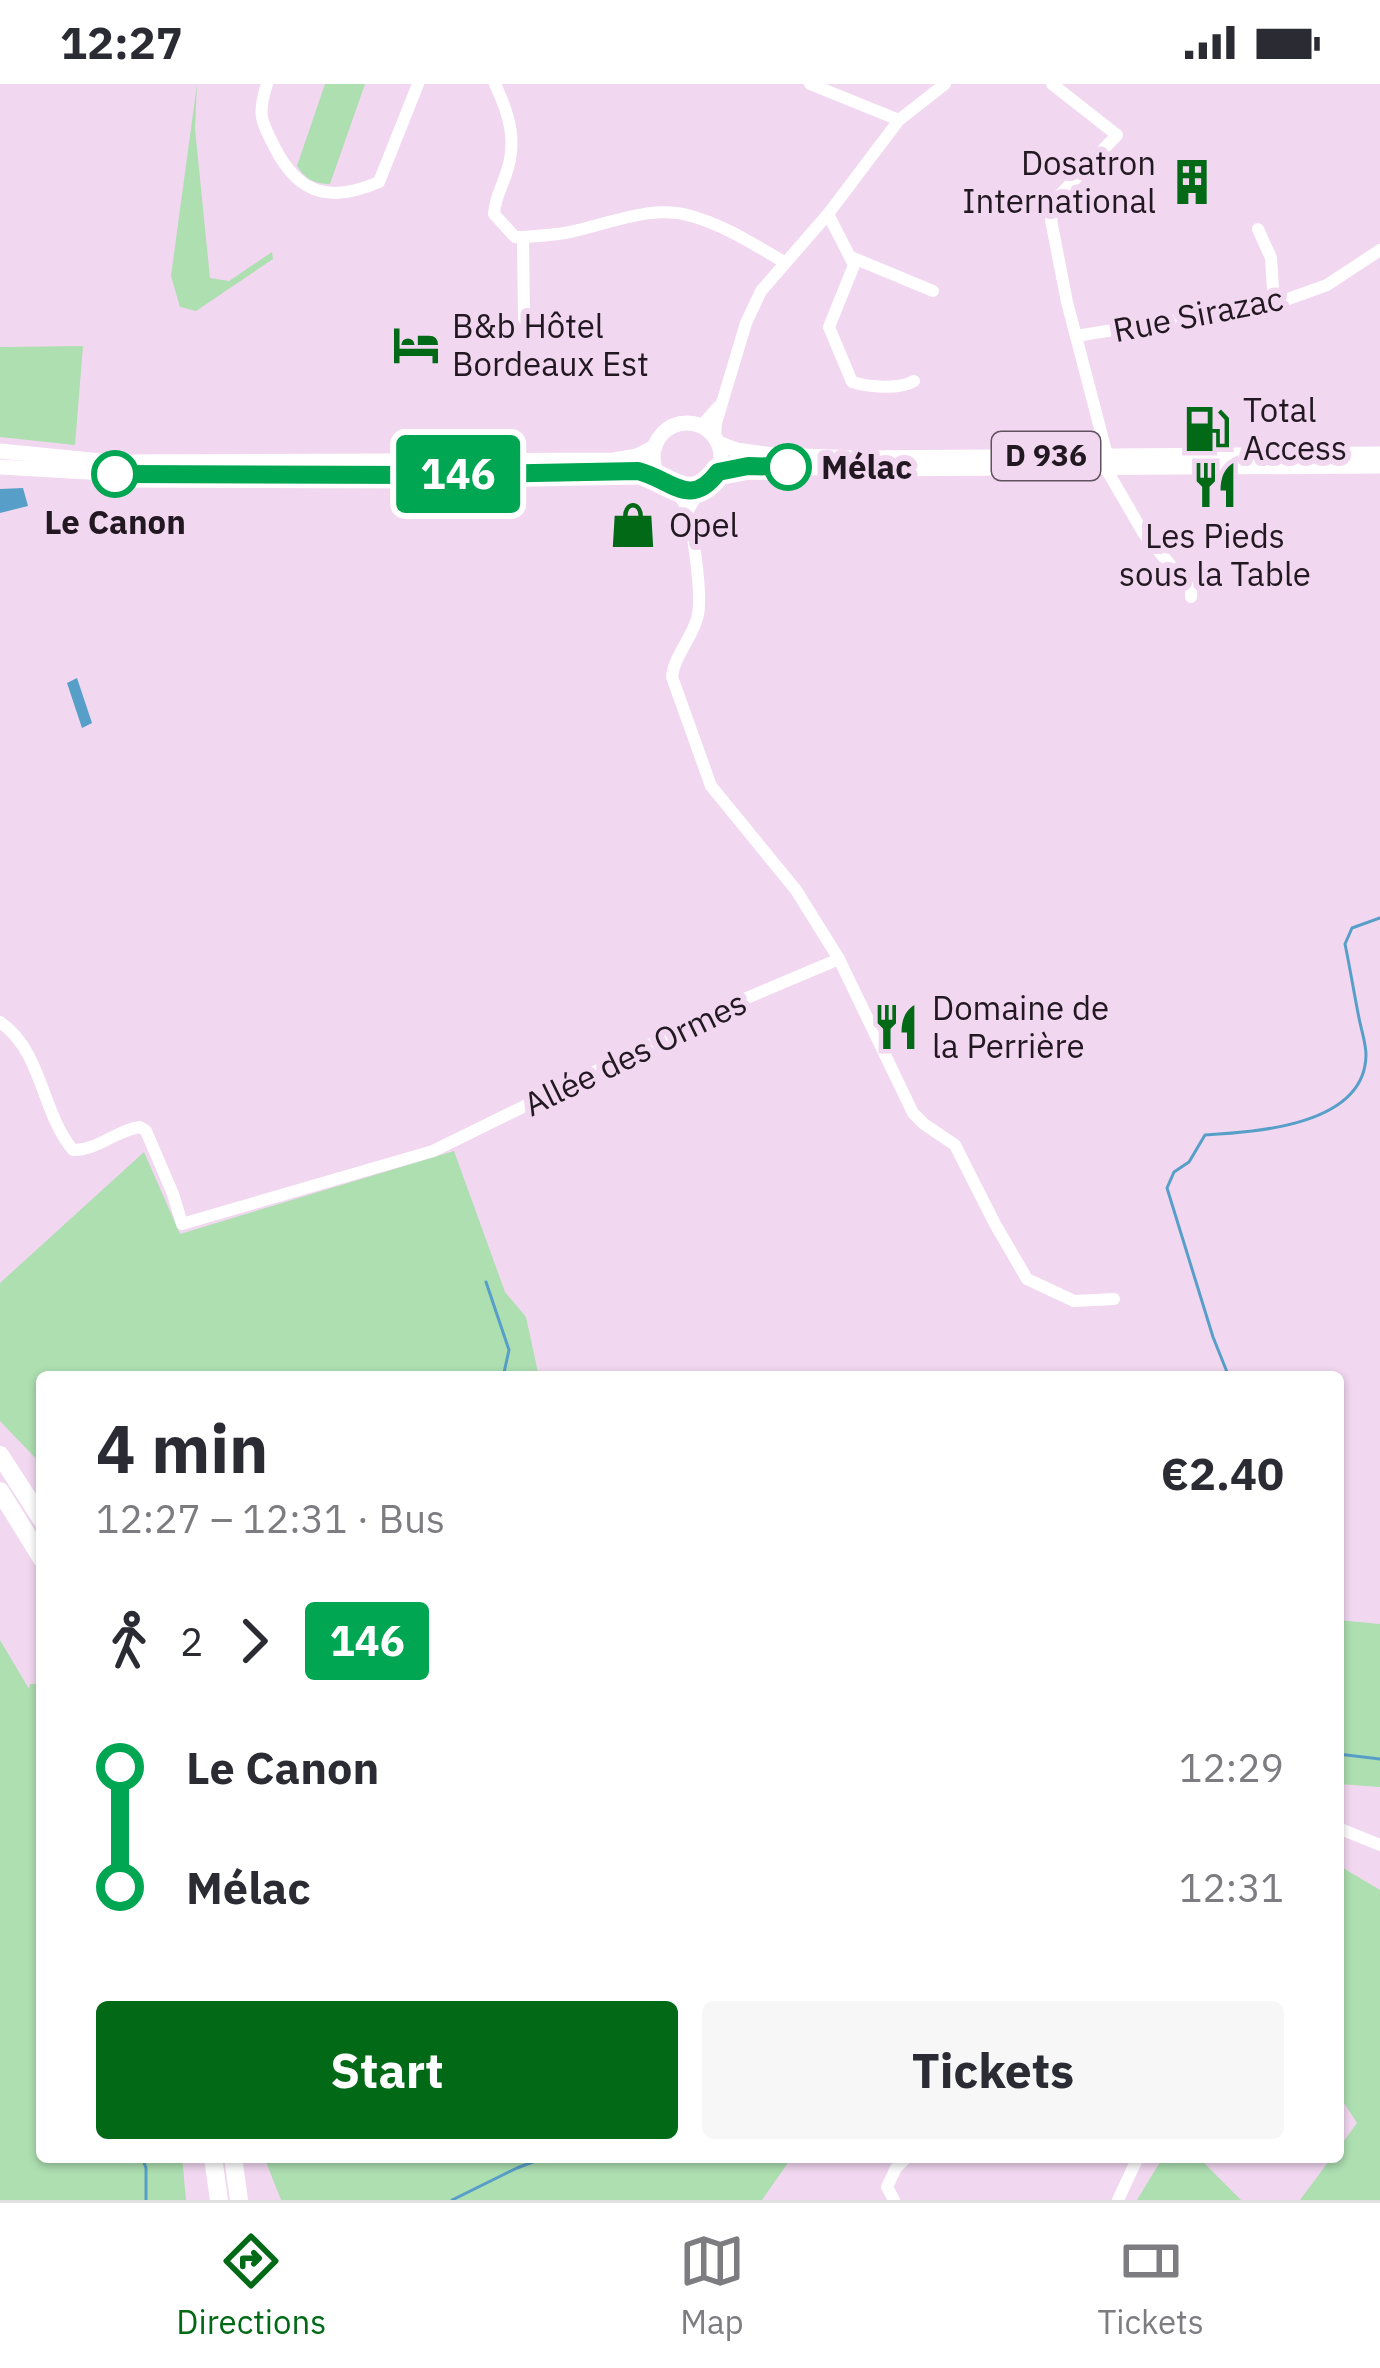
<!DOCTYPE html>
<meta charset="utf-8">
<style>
:root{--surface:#fff;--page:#f7f7f7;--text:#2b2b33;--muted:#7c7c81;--line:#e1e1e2;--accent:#026916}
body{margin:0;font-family:"IBM Plex Sans",sans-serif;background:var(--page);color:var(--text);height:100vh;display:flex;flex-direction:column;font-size:45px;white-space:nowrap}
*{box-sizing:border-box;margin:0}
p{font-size:39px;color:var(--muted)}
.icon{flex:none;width:66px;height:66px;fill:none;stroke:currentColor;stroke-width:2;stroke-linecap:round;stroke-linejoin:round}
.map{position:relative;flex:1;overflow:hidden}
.side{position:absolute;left:36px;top:1287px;width:1308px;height:792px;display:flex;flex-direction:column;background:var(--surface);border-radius:12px;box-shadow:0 3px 9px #0004}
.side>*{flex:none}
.badge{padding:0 24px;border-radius:9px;font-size:42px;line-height:78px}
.map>.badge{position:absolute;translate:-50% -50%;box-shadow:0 0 0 6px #fff}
.legs{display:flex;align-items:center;gap:18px;height:132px;padding:0 60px;font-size:39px}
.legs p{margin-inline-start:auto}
.headline{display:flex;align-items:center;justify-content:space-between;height:204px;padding:0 60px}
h1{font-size:66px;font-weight:700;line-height:90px}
.cta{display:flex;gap:24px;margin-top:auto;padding:24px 60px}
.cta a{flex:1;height:138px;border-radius:12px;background:var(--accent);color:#fff;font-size:48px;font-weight:700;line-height:138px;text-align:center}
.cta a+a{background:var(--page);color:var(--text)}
ul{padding:0 60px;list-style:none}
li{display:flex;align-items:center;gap:42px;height:120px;font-size:45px}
li i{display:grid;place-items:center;width:18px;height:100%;margin:0 15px;background:currentColor}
li i::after{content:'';width:30px;height:30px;margin:-15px;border:9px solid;border-radius:50%;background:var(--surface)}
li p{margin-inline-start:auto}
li:first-child i{background:linear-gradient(#0000 50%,currentColor 0)}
li:last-child i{background:linear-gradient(currentColor 50%,#0000 0)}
.status{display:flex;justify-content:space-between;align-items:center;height:84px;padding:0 60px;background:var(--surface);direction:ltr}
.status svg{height:33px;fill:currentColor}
.tab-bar{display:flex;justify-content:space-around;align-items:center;height:168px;border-top:3px solid var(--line);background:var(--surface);font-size:33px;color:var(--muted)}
.tab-bar a{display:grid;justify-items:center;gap:6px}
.tab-bar .current{color:var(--accent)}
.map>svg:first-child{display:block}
.green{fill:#addfb1}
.water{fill:#579fc8}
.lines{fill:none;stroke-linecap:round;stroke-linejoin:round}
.stream{stroke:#579fc8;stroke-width:3}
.minor{stroke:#fff;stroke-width:12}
.major{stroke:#fff;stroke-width:15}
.highway{stroke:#fff;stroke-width:18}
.line-1-casing{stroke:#fff;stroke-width:27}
.line-1{stroke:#00a651;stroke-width:18}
.stop-1-dot{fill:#fff;stroke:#00a651;stroke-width:6}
.labels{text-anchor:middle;stroke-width:12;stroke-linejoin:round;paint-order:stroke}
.shield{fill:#f1d7f0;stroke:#60515f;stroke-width:3}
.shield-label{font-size:30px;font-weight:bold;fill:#221821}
.poi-label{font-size:33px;fill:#221821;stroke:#f1d7f0;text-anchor:start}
.street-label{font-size:33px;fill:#221821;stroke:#f1d7f0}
.stop-label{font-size:33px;font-weight:bold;fill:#221821;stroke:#f1d7f0;text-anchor:start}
</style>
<div class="status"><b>12:27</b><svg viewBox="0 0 49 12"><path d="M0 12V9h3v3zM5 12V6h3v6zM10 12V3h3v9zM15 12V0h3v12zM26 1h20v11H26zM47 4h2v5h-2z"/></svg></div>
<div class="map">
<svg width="1380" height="2116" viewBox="0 0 1380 2116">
<rect width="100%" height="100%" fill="#f1d7f0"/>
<g class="green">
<path d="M 197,0 L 195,45 L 210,194 L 229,197 L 272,168 L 273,175 L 196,227 L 180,223 L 171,192 Z"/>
<path d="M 325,0 L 365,0 L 330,100 C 315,100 305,95 297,82 Z"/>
<path d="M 83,262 L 75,361 L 0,353 L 0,263 Z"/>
<path d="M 454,1067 L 505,1208 L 526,1233 L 539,1293 L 42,1293 L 42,1381 L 0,1337 L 0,1199 L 144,1068 L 180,1150 Z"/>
<path d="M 1338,1536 L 1380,1540 L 1380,1703 L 1338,1700 Z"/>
<path d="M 0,1556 L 29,1605 L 30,1600 L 42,1600 L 42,2073 L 182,2073 L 186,2116 L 0,2116 Z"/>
<path d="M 1338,1781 L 1380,1806 L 1380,2116 L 1300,2116 L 1332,2073 L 1338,2073 L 1338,2065 L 1357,2039 L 1338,2010 Z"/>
<path d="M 264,2073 L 792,2073 L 762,2116 L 281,2116 Z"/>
<path d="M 1163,2073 L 1198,2073 L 1241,2116 L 1137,2116 Z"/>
</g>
<g class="water">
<path d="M 23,404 L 28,422 L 0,429 L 0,405 Z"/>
<path d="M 77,594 L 92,639 L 82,644 L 67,599 Z"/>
</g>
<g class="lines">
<g class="stream">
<path d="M 486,1198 L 509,1266 L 503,1293"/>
<path d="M 1229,1293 L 1213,1253 L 1167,1104 L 1174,1088 L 1189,1078 L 1205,1051 C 1258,1048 1365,1041 1366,971 C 1366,959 1361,945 1359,934 C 1354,909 1350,884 1345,860 L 1352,844 L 1380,834"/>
<path d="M 1338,1670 L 1380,1675"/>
<path d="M 142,2073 L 146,2084 L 146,2116"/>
<path d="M 452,2116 L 517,2084 L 546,2073"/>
</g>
<g class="minor">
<path d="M 267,0 C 257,30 261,37 275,64 C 299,111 331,119 379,98 L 418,0"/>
<path d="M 495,0 C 510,32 518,59 505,93 C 500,107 495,115 494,130 L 515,153 L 523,153 L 524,235"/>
<path d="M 810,0 L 899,36"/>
<path d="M 1052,0 L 1117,51 L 1060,111 L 1051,136 L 1067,218 L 1107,371"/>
<path d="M 828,130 L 854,181 L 829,243 L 852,298 C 868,303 899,306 914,297"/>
<path d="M 1258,145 L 1271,174 L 1274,220"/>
<path d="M 523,153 C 539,152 555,151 570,148 C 609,140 651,120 691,132 C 724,141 755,161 784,178"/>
<path d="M 851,173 L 933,207"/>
<path d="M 1076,252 L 1274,220 L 1327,201 L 1380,166"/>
<path d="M 701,342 L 718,323"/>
<path d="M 715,353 L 716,339 L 746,239 L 761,207 L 828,130 L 899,36 L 945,0"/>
<path d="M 1105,383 L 1144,450 L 1191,505 L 1191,513"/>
<path d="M 670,403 C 677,409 678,409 683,417 C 693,438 702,509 698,531 C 693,554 674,571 672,593 L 711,702 L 796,806 L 839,875 L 913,1029 L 924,1040 L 955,1061 L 995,1140 L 1027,1195 L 1074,1217 L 1114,1215"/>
<path d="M 687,428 L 701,404"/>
<path d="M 0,938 C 43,968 41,1028 73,1066 C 97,1067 116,1046 140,1043 L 146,1047 L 173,1110 L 182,1140 L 433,1067 L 735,919 L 839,875"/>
<path d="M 1338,1744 L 1380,1761"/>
<path d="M 894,2116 L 887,2103 L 896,2084 L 907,2073"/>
<path d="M 1118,2116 L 1138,2073"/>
</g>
<g class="major">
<circle cx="687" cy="373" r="34"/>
<path d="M 718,359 L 736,366 L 773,371 L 860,374 L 1380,370"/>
<path d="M 0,367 L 111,378 L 614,376 L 637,372 L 655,363"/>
<path d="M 0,383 L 140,391 L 638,387 L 662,395"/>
<path d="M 718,388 L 748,382 L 859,385 L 1380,382"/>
</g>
<g class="highway">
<path d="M 0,1371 L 42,1436"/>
<path d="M 0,1407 L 42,1475"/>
<path d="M 213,2073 L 219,2116"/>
<path d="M 233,2073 L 239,2116"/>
</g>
</g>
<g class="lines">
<defs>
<path id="line-1" d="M 115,390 L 421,391 L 638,387 C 671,395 690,426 718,388 L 748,382 L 788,383"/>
</defs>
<use href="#line-1" class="line-1-casing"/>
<use href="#line-1" class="line-1"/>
</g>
<defs>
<symbol id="building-bare" viewBox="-9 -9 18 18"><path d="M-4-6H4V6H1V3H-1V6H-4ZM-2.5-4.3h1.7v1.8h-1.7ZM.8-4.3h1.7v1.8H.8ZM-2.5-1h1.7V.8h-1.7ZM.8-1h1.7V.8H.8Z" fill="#026916" stroke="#f1d7f0" stroke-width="2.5" paint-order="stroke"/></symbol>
<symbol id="hotel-bare" viewBox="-9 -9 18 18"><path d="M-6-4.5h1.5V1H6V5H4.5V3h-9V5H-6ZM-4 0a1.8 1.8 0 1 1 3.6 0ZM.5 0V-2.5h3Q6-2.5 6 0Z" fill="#026916" stroke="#f1d7f0" stroke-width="2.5" paint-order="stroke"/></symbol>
<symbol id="fuel-bare" viewBox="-9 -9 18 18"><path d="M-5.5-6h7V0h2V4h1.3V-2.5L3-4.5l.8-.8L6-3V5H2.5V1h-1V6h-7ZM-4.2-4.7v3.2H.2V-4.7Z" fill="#026916" stroke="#f1d7f0" stroke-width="2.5" paint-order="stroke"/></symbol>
<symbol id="restaurant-bare" viewBox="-9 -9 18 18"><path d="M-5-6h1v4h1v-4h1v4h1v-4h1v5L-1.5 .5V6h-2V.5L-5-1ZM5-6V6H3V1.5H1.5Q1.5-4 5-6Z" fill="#026916" stroke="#f1d7f0" stroke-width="2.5" paint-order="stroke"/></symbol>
<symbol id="shop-bare" viewBox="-9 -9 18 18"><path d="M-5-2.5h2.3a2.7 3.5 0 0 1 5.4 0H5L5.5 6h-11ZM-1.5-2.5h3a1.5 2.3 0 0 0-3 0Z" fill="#026916" stroke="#f1d7f0" stroke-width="2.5" paint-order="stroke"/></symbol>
</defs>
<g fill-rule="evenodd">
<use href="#building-bare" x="1159" y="65" width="66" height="66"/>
<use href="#hotel-bare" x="383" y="228" width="66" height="66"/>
<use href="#fuel-bare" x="1174" y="312" width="66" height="66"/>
<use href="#restaurant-bare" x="1182" y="368" width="66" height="66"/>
<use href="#shop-bare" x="600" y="408" width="66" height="66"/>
<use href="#restaurant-bare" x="863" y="910" width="66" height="66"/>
</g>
<g class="stop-1-dot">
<circle cx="788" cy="383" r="21"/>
<circle cx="115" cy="390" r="21"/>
</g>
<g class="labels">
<rect class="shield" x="992" y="348" width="108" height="48" rx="9"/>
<g class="shield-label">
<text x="1046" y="382">D 936</text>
</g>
<g class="poi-label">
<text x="1156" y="91" text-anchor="end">Dosatron<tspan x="1156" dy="38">International</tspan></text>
<text x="452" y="254">B&amp;b Hôtel<tspan x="452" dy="38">Bordeaux Est</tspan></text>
<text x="1243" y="338">Total<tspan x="1243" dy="38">Access</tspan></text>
<text x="669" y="453">Opel</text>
<text x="1215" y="464" text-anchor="middle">Les Pieds<tspan x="1215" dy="38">sous la Table</tspan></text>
<text x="932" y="936">Domaine de<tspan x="932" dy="38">la Perrière</tspan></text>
</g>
<g class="street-label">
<text transform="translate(1198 230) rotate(-11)" y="12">Rue Sirazac</text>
<text transform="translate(635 969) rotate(-26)" y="12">Allée des Ormes</text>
</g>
<g class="stop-label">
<text x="821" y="395">Mélac</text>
<text x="115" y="450" text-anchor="middle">Le Canon</text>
</g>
</g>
</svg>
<b class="badge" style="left:458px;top:390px;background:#00a651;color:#fff">146</b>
<section class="side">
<div class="headline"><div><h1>4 min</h1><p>12:27 – 12:31 · Bus</p></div><b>€2.40</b></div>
<div class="legs"><svg class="icon" aria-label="walk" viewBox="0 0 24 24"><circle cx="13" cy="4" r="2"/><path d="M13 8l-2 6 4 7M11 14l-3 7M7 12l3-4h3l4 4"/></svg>2<svg class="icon" aria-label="forward" viewBox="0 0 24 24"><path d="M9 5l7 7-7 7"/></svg><b class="badge" style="background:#00a651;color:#fff">146</b></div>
<ul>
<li><i style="color:#00a651"></i><b>Le Canon</b><p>12:29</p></li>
<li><i style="color:#00a651"></i><b>Mélac</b><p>12:31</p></li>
</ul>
<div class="cta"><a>Start</a><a>Tickets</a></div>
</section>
</div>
<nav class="tab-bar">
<a class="current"><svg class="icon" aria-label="directions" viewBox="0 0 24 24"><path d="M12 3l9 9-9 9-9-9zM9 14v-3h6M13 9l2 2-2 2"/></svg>Directions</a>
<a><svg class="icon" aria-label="map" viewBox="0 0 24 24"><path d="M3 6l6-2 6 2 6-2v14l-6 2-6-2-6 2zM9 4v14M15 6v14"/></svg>Map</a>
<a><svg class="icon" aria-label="tickets" viewBox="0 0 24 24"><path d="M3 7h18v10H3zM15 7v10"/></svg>Tickets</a>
</nav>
